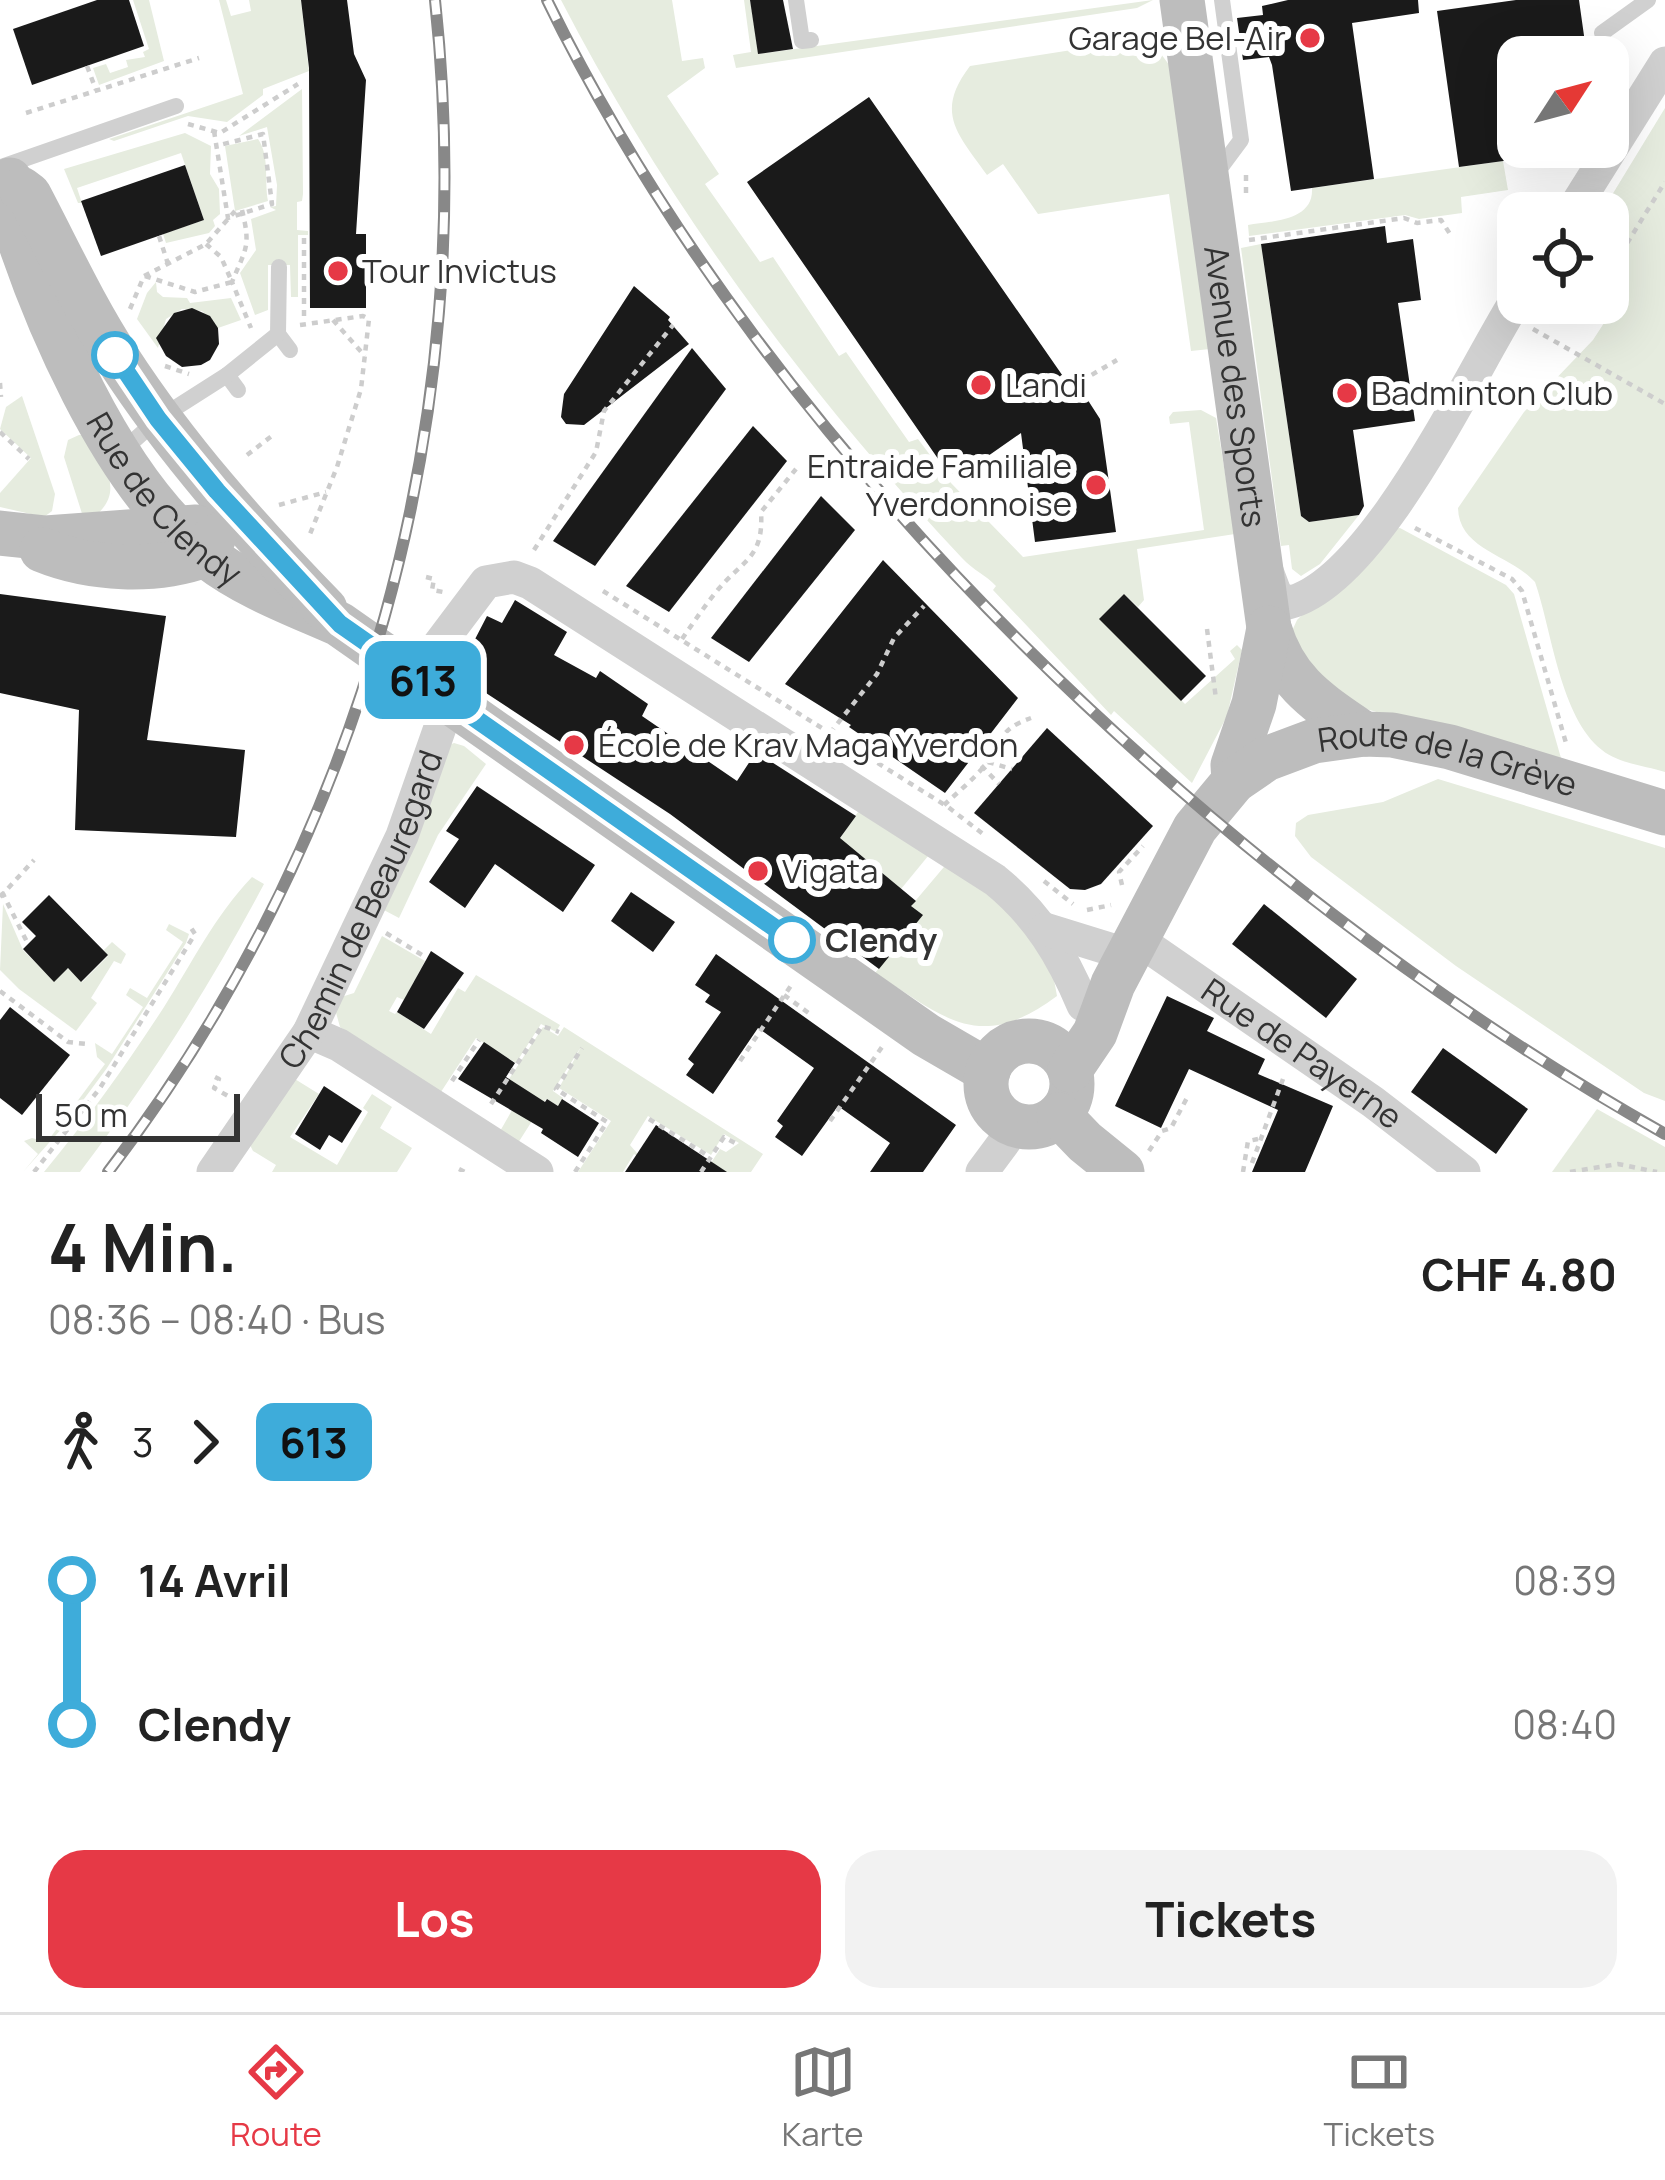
<!DOCTYPE html>
<html lang="de">
<meta charset="utf-8">
<style>
:root{--surface:#fff;--page:#f2f2f2;--text:#222;--muted:#767676;--line:#e0e0e0;--accent:#e63946}
body{margin:0;font-family:Manrope,sans-serif;background:var(--page);color:var(--text);height:100vh;display:flex;flex-direction:column;font-size:45px;white-space:nowrap}
*{box-sizing:border-box;margin:0}
p{font-size:39px;color:var(--muted)}
.icon{flex:none;width:66px;height:66px;fill:none;stroke:currentColor;stroke-width:2;stroke-linecap:round;stroke-linejoin:round}
.map{position:relative;height:1172px;overflow:hidden}
.sheet{display:flex;flex-direction:column;background:var(--surface);flex:1}
.sheet>*{flex:none}
.badge{padding:0 24px;border-radius:18px;font-size:42px;line-height:78px}
.needle{width:78px;rotate:54deg}
.fabs{position:absolute;left:1497px;top:36px;display:grid;gap:24px}
.fabs a{display:grid;place-items:center;width:132px;height:132px;border-radius:24px;background:var(--surface);box-shadow:0 12px 48px #0002;font-size:60px}
.scale{position:absolute;left:36px;bottom:30px;width:204px;box-sizing:border-box;padding-left:12px;border:6px solid #333;border-top:0;font-size:33px;line-height:42px;white-space:nowrap;color:#333;-webkit-text-stroke:9px #fff;paint-order:stroke}
.map>.badge{position:absolute;translate:-50% -50%;box-shadow:0 0 0 6px #fff}
.legs{display:flex;align-items:center;gap:18px;height:132px;padding:0 48px;font-size:39px}
.legs p{margin-inline-start:auto}
.summary{display:flex;align-items:center;justify-content:space-between;height:204px;padding:0 48px}
h1{font-size:66px;font-weight:700;line-height:90px}
.action{display:flex;gap:24px;margin-top:auto;padding:24px 48px}
.action a{flex:1;height:138px;border-radius:36px;background:var(--accent);color:#fff;font-size:48px;font-weight:700;line-height:138px;text-align:center}
.action a+a{background:var(--page);color:var(--text)}
ul{padding:0 48px;list-style:none}
li{display:flex;align-items:center;gap:42px;height:144px;font-size:45px}
li i{display:grid;place-items:center;width:18px;height:100%;margin:0 15px;background:currentColor}
li i::after{content:'';width:30px;height:30px;margin:-15px;border:9px solid;border-radius:50%;background:var(--surface)}
li p{margin-inline-start:auto}
li:first-child i{background:linear-gradient(#0000 50%,currentColor 0)}
li:last-child i{background:linear-gradient(currentColor 50%,#0000 0)}
.dock{display:flex;justify-content:space-around;align-items:center;height:168px;border-top:3px solid var(--line);background:var(--surface);font-size:33px;color:var(--muted)}
.dock a{display:grid;justify-items:center;gap:6px}
.dock .selected{color:var(--accent)}
.map>svg:first-child{display:block}
.green{fill:#e6ecdf}
.building{fill:#1a1a1a}
.lines{fill:none;stroke-linecap:round;stroke-linejoin:round}
.path{stroke:#cdcdcd;stroke-width:4.5;stroke-dasharray:6 6;stroke-linecap:butt}
.lane{stroke:#d0d0d0;stroke-width:16}
.street{stroke:#d0d0d0;stroke-width:33}
.secondary{stroke:#bdbdbd;stroke-width:45}
.rail-casing{stroke:#888;stroke-width:12}
.rail{stroke:#fff;stroke-width:8;stroke-dasharray:22;stroke-linecap:butt}
.line-1-casing{stroke:#fff;stroke-width:27}
.line-1{stroke:#3eacda;stroke-width:18}
.poi-dot{fill:#e63946;stroke:#fff;stroke-width:4.5}
.stop-1-dot{fill:#fff;stroke:#3eacda;stroke-width:6}
.labels{text-anchor:middle;stroke-width:12;stroke-linejoin:round;paint-order:stroke}
.poi-label{font-size:33px;fill:#333;stroke:#fff;text-anchor:start}
.street-label{font-size:33px;fill:#333;stroke:#fff}
.stop-label{font-size:33px;font-weight:bold;fill:#333;stroke:#fff;text-anchor:start}
</style>
<div class="map">
<svg width="1665" height="1172" viewBox="0 0 1665 1172">
<rect width="100%" height="100%" fill="#fff"/>
<g class="green">
<path d="M 133,0 L 149,0 L 164,61 L 99,85 L 93,68 L 106,64 L 110,73 L 128,67 L 126,60 L 145,57 L 143,52 L 149,49 Z"/>
<path d="M 219,0 L 226,0 L 231,16 L 251,11 L 249,0 L 301,0 L 309,71 L 263,89 L 263,95 L 227,122 L 188,116 L 114,141 L 109,139 L 243,94 Z"/>
<path d="M 561,0 L 672,0 L 682,61 L 703,58 L 705,68 L 667,96 L 719,174 L 705,184 L 760,262 L 773,257 L 839,356 L 846,352 L 909,442 L 918,439 L 951,483 L 1023,557 L 1204,530 L 1189,422 L 1170,424 L 1169,417 L 1173,412 L 1201,410 L 1216,418 L 1235,534 L 1137,549 L 1144,600 L 1138,607 L 1124,594 L 1100,618 L 1185,704 L 1235,659 L 1230,651 L 1237,645 L 1242,650 L 1227,716 L 1192,783 L 1114,711 L 1111,715 L 993,590 L 996,586 C 986,575 974,571 962,558 C 806,392 666,203 561,0 Z"/>
<path d="M 744,0 L 750,0 L 759,54 L 1153,0 L 1137,8 L 736,68 L 733,55 L 751,52 Z"/>
<path d="M 1129,41 L 1158,50 L 1170,66 L 1210,349 L 1191,351 L 1169,194 L 1038,214 L 1003,164 L 987,175 C 958,134 934,113 970,66 Z"/>
<path d="M 302,89 L 303,194 L 302,201 L 297,202 L 297,230 L 308,231 L 308,235 L 298,235 L 298,297 L 291,297 L 290,265 L 268,265 L 268,310 L 255,315 L 240,273 L 256,250 L 251,219 L 276,210 L 270,207 L 276,206 L 277,185 L 267,127 L 239,136 Z"/>
<path d="M 1665,108 L 1665,772 C 1646,766 1617,763 1602,750 C 1560,717 1552,631 1535,582 C 1511,555 1459,550 1458,508 L 1524,412 L 1593,340 L 1604,323 L 1599,306 L 1595,303 L 1608,303 L 1608,213 L 1601,213 Z"/>
<path d="M 185,133 L 211,146 L 210,174 L 219,189 L 220,214 L 213,220 L 215,226 L 209,233 L 166,243 L 163,234 L 204,220 L 181,153 L 77,188 L 82,203 L 78,203 L 64,169 Z"/>
<path d="M 258,139 C 270,156 264,180 268,201 L 235,211 L 225,146 Z"/>
<path d="M 1503,161 L 1508,190 L 1461,197 L 1462,213 L 1419,219 L 1405,215 L 1249,236 L 1248,225 C 1272,221 1314,221 1312,188 Z"/>
<path d="M 1261,244 L 1301,516 L 1309,522 L 1359,515 L 1320,564 L 1301,576 L 1292,569 L 1289,545 L 1281,546 L 1241,248 Z"/>
<path d="M 156,282 L 157,292 L 163,297 L 187,298 L 190,303 L 231,298 L 241,320 L 218,328 L 202,311 L 182,309 L 166,319 L 158,348 L 137,319 L 147,293 Z"/>
<path d="M 22,396 L 55,494 L 52,511 L 44,517 L 0,507 L 0,493 L 31,458 L 0,429 L 6,407 Z"/>
<path d="M 79,435 L 90,435 C 107,470 128,497 85,523 L 64,457 L 68,440 Z"/>
<path d="M 1400,528 L 1506,585 L 1514,594 L 1563,765 L 1352,705 L 1316,684 L 1292,631 L 1297,620 L 1387,529 Z"/>
<path d="M 454,743 L 464,746 L 486,764 L 438,835 L 399,918 L 380,908 L 447,746 Z"/>
<path d="M 1438,779 L 1665,848 L 1665,1101 L 1644,1093 L 1456,966 L 1311,857 L 1295,836 L 1296,823 L 1308,815 L 1383,802 Z"/>
<path d="M 860,809 L 933,850 L 901,889 L 857,852 L 837,843 Z"/>
<path d="M 949,861 L 995,890 L 1052,969 L 1057,996 C 979,1054 945,1018 875,973 L 922,915 L 911,906 Z"/>
<path d="M 252,877 L 264,884 C 210,986 150,1080 80,1172 L 44,1172 C 88,1119 127,1064 164,1007 C 192,963 214,917 252,877 Z"/>
<path d="M 3,904 L 23,950 L 54,981 L 68,968 L 82,982 L 108,956 L 104,950 L 112,942 L 126,954 L 121,964 L 114,961 L 91,998 L 97,1003 L 76,1031 L 19,989 L 0,970 Z"/>
<path d="M 169,924 L 189,934 L 186,943 L 107,1068 L 64,1126 L 23,1172 L 38,1154 L 24,1141 L 32,1138 L 47,1142 L 105,1064 L 97,1057 L 95,1043 L 112,1054 L 143,1007 L 126,995 L 130,988 L 147,998 L 183,942 L 166,930 Z"/>
<path d="M 382,936 L 425,961 L 404,1000 L 397,997 L 389,1011 L 395,1014 L 397,1012 L 431,1034 L 458,988 L 465,992 L 476,975 L 560,1025 L 556,1032 L 541,1024 L 516,1063 L 476,1038 L 439,1095 L 340,1027 L 335,1009 L 338,998 L 354,993 Z"/>
<path d="M 543,1027 L 558,1036 L 564,1027 L 763,1154 L 751,1172 L 705,1172 L 720,1149 L 726,1152 L 739,1143 L 724,1134 L 711,1155 L 648,1116 L 630,1145 L 643,1160 L 634,1154 L 623,1172 L 578,1172 L 611,1121 L 559,1088 L 581,1047 L 553,1091 L 563,1098 L 558,1106 L 546,1099 L 518,1143 L 499,1133 L 524,1089 L 509,1079 Z"/>
<path d="M 290,1076 L 319,1094 L 290,1137 L 337,1165 L 368,1112 L 363,1108 L 372,1094 L 392,1107 L 380,1128 L 412,1148 L 397,1172 L 272,1172 L 276,1165 L 253,1151 L 248,1141 Z"/>
<path d="M 1597,1109 L 1665,1147 L 1665,1172 L 1552,1172 Z"/>
</g>
<g class="building">
<path d="M 97,0 L 129,0 L 144,46 L 32,85 L 13,29 Z"/>
<path d="M 301,0 L 347,0 L 354,54 L 366,80 L 356,234 L 366,234 L 366,308 L 310,308 L 309,68 Z"/>
<path d="M 750,0 L 783,0 L 793,49 L 758,54 Z"/>
<path d="M 1288,0 L 1418,0 L 1419,13 L 1352,23 L 1374,179 L 1291,191 L 1272,65 L 1269,57 L 1243,60 L 1237,18 L 1263,15 L 1262,6 Z"/>
<path d="M 1516,0 L 1579,0 L 1587,57 L 1518,57 L 1518,159 L 1459,167 L 1437,11 Z"/>
<path d="M 869,97 L 1076,395 L 1082,391 L 1100,419 L 1116,532 L 1035,542 L 1021,433 L 958,477 L 943,466 L 747,182 Z"/>
<path d="M 185,165 L 204,220 L 101,256 L 81,201 Z"/>
<path d="M 1385,226 L 1387,243 L 1413,239 L 1421,300 L 1398,303 L 1415,421 L 1353,430 L 1364,506 L 1359,515 L 1309,522 L 1301,516 L 1261,244 Z"/>
<path d="M 634,286 L 670,317 L 668,320 L 689,344 L 584,425 L 566,424 L 561,417 L 564,394 Z"/>
<path d="M 192,308 L 210,316 L 218,328 L 219,344 L 210,360 L 201,365 L 182,367 L 166,356 L 156,338 L 174,313 Z"/>
<path d="M 692,348 L 726,389 L 595,566 L 553,541 Z"/>
<path d="M 753,426 L 787,461 L 669,612 L 626,586 Z"/>
<path d="M 821,496 L 855,530 L 749,662 L 711,638 Z"/>
<path d="M 883,560 L 1018,698 L 945,793 L 849,727 L 851,725 L 785,684 Z"/>
<path d="M 0,594 L 166,616 L 147,740 L 245,750 L 236,837 L 75,830 L 79,710 L 0,693 Z"/>
<path d="M 1124,594 L 1206,676 L 1181,701 L 1099,619 Z"/>
<path d="M 515,600 L 567,632 L 554,655 L 596,678 L 600,671 L 648,704 L 642,716 L 737,781 L 756,752 L 856,816 L 840,838 L 916,901 L 911,906 L 923,915 L 879,969 L 670,814 L 457,674 L 487,616 L 502,623 Z"/>
<path d="M 1047,728 L 1153,826 L 1101,884 L 1085,890 L 1070,889 L 974,813 Z"/>
<path d="M 477,786 L 595,865 L 563,912 L 495,864 L 465,908 L 429,882 L 459,839 L 446,831 Z"/>
<path d="M 631,892 L 675,922 L 653,952 L 611,921 Z"/>
<path d="M 49,895 L 108,955 L 81,982 L 68,968 L 54,982 L 23,949 L 36,936 L 22,922 Z"/>
<path d="M 1264,904 L 1357,979 L 1326,1018 L 1232,944 Z"/>
<path d="M 431,951 L 464,973 L 424,1029 L 397,1012 Z"/>
<path d="M 716,954 L 956,1125 L 923,1172 L 870,1172 L 890,1143 L 838,1106 L 802,1156 L 775,1137 L 783,1126 L 777,1121 L 814,1068 L 758,1028 L 713,1094 L 686,1075 L 694,1064 L 688,1059 L 721,1012 L 705,1002 L 710,995 L 695,985 Z"/>
<path d="M 1167,996 L 1214,1018 L 1207,1031 L 1265,1059 L 1258,1074 L 1333,1106 L 1305,1172 L 1252,1172 L 1278,1110 L 1189,1069 L 1161,1128 L 1115,1106 Z"/>
<path d="M 10,1007 L 70,1055 L 22,1115 L 0,1098 L 0,1020 Z"/>
<path d="M 484,1042 L 515,1063 L 506,1077 L 545,1102 L 547,1099 L 558,1106 L 562,1099 L 599,1123 L 578,1157 L 541,1133 L 543,1129 L 458,1079 Z"/>
<path d="M 1443,1048 L 1528,1109 L 1496,1154 L 1411,1092 Z"/>
<path d="M 324,1086 L 362,1111 L 342,1143 L 329,1135 L 320,1150 L 295,1134 Z"/>
<path d="M 656,1125 L 727,1172 L 625,1172 Z"/>
</g>
<g class="lines">
<g class="path">
<path d="M 87,66 L 96,90"/>
<path d="M 26,113 L 199,58"/>
<path d="M 188,124 L 220,133 L 298,84"/>
<path d="M 214,131 L 228,218 L 272,204 L 263,134 L 216,146"/>
<path d="M 1246,193 L 1246,170"/>
<path d="M 242,210 C 251,247 246,248 232,282 L 251,328"/>
<path d="M 159,236 L 168,264"/>
<path d="M 304,238 L 304,322"/>
<path d="M 1249,240 L 1404,218 L 1417,223 L 1441,220 L 1450,234"/>
<path d="M 1608,274 L 1665,182"/>
<path d="M 145,276 L 195,292 L 232,282 L 221,257 L 206,244"/>
<path d="M 130,309 L 144,276 L 206,244 L 235,211"/>
<path d="M 333,320 L 365,356"/>
<path d="M 1542,321 L 1587,303"/>
<path d="M 300,325 L 363,316 L 369,319 L 361,389 L 337,467 L 308,539"/>
<path d="M 1533,329 L 1665,404"/>
<path d="M 165,366 L 189,374"/>
<path d="M 0,383 L 1,397"/>
<path d="M 1071,387 L 1117,360"/>
<path d="M 0,432 L 29,459"/>
<path d="M 247,455 L 273,435"/>
<path d="M 279,505 L 326,492"/>
<path d="M 1415,528 L 1512,579 L 1522,591 L 1566,743"/>
<path d="M 534,550 L 596,452 L 604,411 L 673,325"/>
<path d="M 426,577 L 434,579 L 432,590 L 443,592"/>
<path d="M 603,591 L 948,807 L 983,834"/>
<path d="M 1207,629 L 1216,699"/>
<path d="M 682,639 C 693,623 704,607 716,592 C 742,560 764,559 761,512 L 796,469"/>
<path d="M 830,733 L 877,674 L 894,638 L 924,606"/>
<path d="M 973,757 L 999,784"/>
<path d="M 988,762 L 1012,769"/>
<path d="M 944,805 C 958,792 974,779 986,764 C 1005,740 997,730 1031,718"/>
<path d="M 1044,881 L 1073,904"/>
<path d="M 1122,885 L 1119,872 L 1143,846"/>
<path d="M 2,892 L 28,944"/>
<path d="M 0,897 L 34,860"/>
<path d="M 1087,910 L 1111,905"/>
<path d="M 386,933 L 427,958"/>
<path d="M 0,991 L 68,1042 L 87,1044"/>
<path d="M 784,995 L 810,1014"/>
<path d="M 740,1061 L 792,984"/>
<path d="M 215,1077 L 219,1079 L 214,1088 L 228,1096"/>
<path d="M 452,1081 L 479,1040"/>
<path d="M 491,1104 L 542,1026 L 559,1032"/>
<path d="M 649,1119 L 710,1157"/>
<path d="M 830,1121 L 882,1047"/>
<path d="M 1149,1151 L 1162,1131 L 1171,1128 L 1189,1094"/>
<path d="M 1252,1163 L 1283,1079"/>
<path d="M 459,1169 L 465,1172"/>
<path d="M 34,1172 L 100,1088 L 195,934 L 189,925"/>
<path d="M 575,1172 L 607,1122 L 556,1089 L 582,1048"/>
<path d="M 701,1172 L 724,1137 L 735,1143"/>
<path d="M 1243,1172 L 1248,1141 L 1258,1139"/>
<path d="M 1570,1172 L 1618,1164 L 1657,1172"/>
</g>
<g class="lane">
<path d="M 796,0 L 802,41 L 811,40"/>
<path d="M 1602,33 L 1648,0"/>
<path d="M 4,166 L 176,106"/>
<path d="M 1215,175 L 1241,140 L 1222,0"/>
<path d="M 278,334 L 290,350"/>
<path d="M 227,375 L 238,390"/>
<path d="M 121,452 L 158,419 L 227,375 L 278,334 L 279,267"/>
</g>
<g class="street">
<path d="M 1571,213 L 1665,63"/>
<path d="M 1267,571 L 1276,595 L 1288,603 C 1375,582 1470,373 1518,297"/>
<path d="M 416,675 L 486,582 L 514,577 L 530,583 L 995,880 C 1038,915 1062,955 1083,1005"/>
<path d="M 1045,929 L 1129,955"/>
<path id="s1" d="M 1137,939 L 1373,1102 L 1464,1172"/>
<path d="M 309,1032 L 339,1045 L 537,1172"/>
<path id="s2" d="M 213,1172 L 309,1032 L 402,836 L 450,699"/>
<path d="M 982,1172 L 1005,1141 L 1011,1123"/>
</g>
<g class="secondary">
<path id="s3" d="M 1182,0 L 1269,628 C 1286,684 1318,702 1364,734"/>
<path id="s4" d="M 10,180 L 6,198 C 40,311 111,483 208,557 C 247,587 294,604 339,624 L 926,1035 L 988,1071"/>
<path d="M 21,189 L 29,195 C 58,250 84,307 118,359 C 177,450 249,531 325,609"/>
<path d="M 0,533 L 46,538 L 196,527"/>
<path d="M 42,550 C 91,570 155,573 205,555 L 214,537"/>
<path d="M 1234,781 L 1233,765 L 1254,704 L 1269,628"/>
<circle cx="1029" cy="1084" r="43"/>
<path id="s5" d="M 1070,1070 L 1095,1033 L 1113,984 L 1195,828 L 1234,781 L 1266,759 L 1314,741 L 1364,734 L 1392,735 L 1450,747 L 1665,813"/>
<path d="M 1059,1115 L 1085,1142 L 1122,1172"/>
</g>
<defs>
<g id="rail">
<path d="M 547,0 C 772,460 1222,884 1665,1134"/>
<path d="M 108,1172 C 364,837 480,419 435,0"/>
</g>
</defs>
<use href="#rail" class="rail-casing"/>
<use href="#rail" class="rail"/>
</g>
<g class="lines">
<defs>
<path id="line-1" d="M 115,355 L 158,419 L 217,491 L 340,624 L 792,940"/>
</defs>
<use href="#line-1" class="line-1-casing"/>
<use href="#line-1" class="line-1"/>
</g>
<g class="poi-dot">
<circle cx="1310" cy="38" r="12"/>
<circle cx="338" cy="271" r="12"/>
<circle cx="981" cy="385" r="12"/>
<circle cx="1347" cy="393" r="12"/>
<circle cx="1096" cy="485" r="12"/>
<circle cx="574" cy="745" r="12"/>
<circle cx="758" cy="871" r="12"/>
</g>
<g class="stop-1-dot">
<circle cx="115" cy="355" r="21"/>
<circle cx="792" cy="940" r="21"/>
</g>
<g class="labels">
<g class="poi-label">
<text x="1286" y="50" text-anchor="end">Garage Bel-Air</text>
<text x="362" y="283">Tour Invictus</text>
<text x="1005" y="397">Landi</text>
<text x="1371" y="405">Badminton Club</text>
<text x="1072" y="478" text-anchor="end">Entraide Familiale<tspan x="1072" dy="38">Yverdonnoise</tspan></text>
<text x="598" y="757">École de Krav Maga Yverdon</text>
<text x="782" y="883">Vigata</text>
</g>
<g class="street-label">
<text dy="12" stroke="none"><textPath href="#s3" startOffset="390">Avenue des Sports</textPath></text>
<text dy="12" stroke="none"><textPath href="#s4" startOffset="363">Rue de Clendy</textPath></text>
<text dy="12" stroke="none"><textPath href="#s5" startOffset="561">Route de la Grève</textPath></text>
<text dy="12" stroke="none"><textPath href="#s2" startOffset="303">Chemin de Beauregard</textPath></text>
<text dy="12" stroke="none"><textPath href="#s1" startOffset="201">Rue de Payerne</textPath></text>
</g>
<g class="stop-label">
<text x="825" y="952">Clendy</text>
</g>
</g>
</svg>
<div class="fabs">
<a><svg class="needle" viewBox="-14 -14 28 28"><path d="M0-13l5 13h-10z" fill="#e53935"/><path d="M0 13l5-13h-10z" fill="#767676"/></svg></a>
<a><svg class="icon" aria-label="locate" viewBox="0 0 24 24"><circle cx="12" cy="12" r="6"/><path d="M12 2v4M12 18v4M2 12h4M18 12h4"/></svg></a>
</div>
<div class="scale">50 m</div>
<b class="badge" style="left:423px;top:680px;background:#3eacda;color:#111">613</b>
</div>
<section class="sheet">
<div class="summary"><div><h1>4 Min.</h1><p>08:36 – 08:40 · Bus</p></div><b>CHF 4.80</b></div>
<div class="legs"><svg class="icon" aria-label="walk" viewBox="0 0 24 24"><circle cx="13" cy="4" r="2"/><path d="M13 8l-2 6 4 7M11 14l-3 7M7 12l3-4h3l4 4"/></svg>3<svg class="icon" aria-label="forward" viewBox="0 0 24 24"><path d="M9 5l7 7-7 7"/></svg><b class="badge" style="background:#3eacda;color:#111">613</b></div>
<ul>
<li><i style="color:#3eacda"></i><b>14 Avril</b><p>08:39</p></li>
<li><i style="color:#3eacda"></i><b>Clendy</b><p>08:40</p></li>
</ul>
<div class="action"><a>Los</a><a>Tickets</a></div>
</section>
<nav class="dock">
<a class="selected"><svg class="icon" aria-label="directions" viewBox="0 0 24 24"><path d="M12 3l9 9-9 9-9-9zM9 14v-3h6M13 9l2 2-2 2"/></svg>Route</a>
<a><svg class="icon" aria-label="map" viewBox="0 0 24 24"><path d="M3 6l6-2 6 2 6-2v14l-6 2-6-2-6 2zM9 4v14M15 6v14"/></svg>Karte</a>
<a><svg class="icon" aria-label="tickets" viewBox="0 0 24 24"><path d="M3 7h18v10H3zM15 7v10"/></svg>Tickets</a>
</nav>
